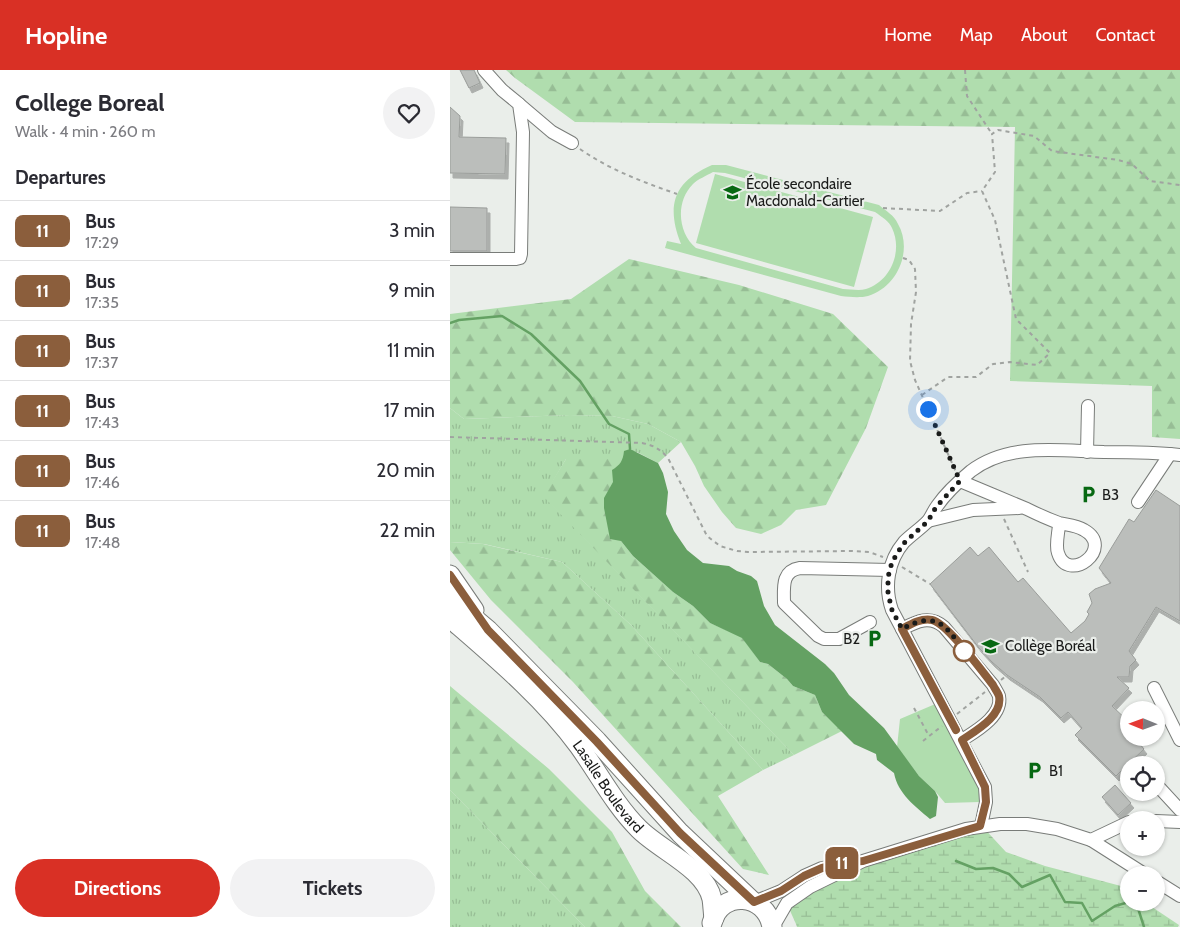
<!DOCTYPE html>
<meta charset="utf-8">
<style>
:root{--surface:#fff;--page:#f2f2f3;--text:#2b2b33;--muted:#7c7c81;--line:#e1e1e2;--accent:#d93025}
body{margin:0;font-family:Cabin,sans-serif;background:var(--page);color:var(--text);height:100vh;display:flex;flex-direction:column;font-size:19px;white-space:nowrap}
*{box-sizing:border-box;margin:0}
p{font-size:16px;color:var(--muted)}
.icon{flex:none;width:28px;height:28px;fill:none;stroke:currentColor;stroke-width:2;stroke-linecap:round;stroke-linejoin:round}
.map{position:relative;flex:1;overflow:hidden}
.sheet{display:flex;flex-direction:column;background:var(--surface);width:450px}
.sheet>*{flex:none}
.badge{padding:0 10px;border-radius:8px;font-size:18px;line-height:32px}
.needle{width:32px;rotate:271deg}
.buttons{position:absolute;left:670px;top:631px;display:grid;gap:10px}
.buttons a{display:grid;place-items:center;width:45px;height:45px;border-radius:50%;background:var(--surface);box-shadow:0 1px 4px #0004;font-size:25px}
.you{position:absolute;width:25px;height:25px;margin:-12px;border:4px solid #fff;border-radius:50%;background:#1a73e8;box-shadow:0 0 0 8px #1a73e833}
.map>.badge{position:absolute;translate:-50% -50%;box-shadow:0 0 0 2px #fff}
h2{padding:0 15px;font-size:19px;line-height:45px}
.round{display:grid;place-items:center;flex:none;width:52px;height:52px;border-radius:26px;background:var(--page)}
.overview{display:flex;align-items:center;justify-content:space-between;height:85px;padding:0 15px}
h1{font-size:24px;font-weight:700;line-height:38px}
.action{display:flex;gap:10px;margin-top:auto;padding:10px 15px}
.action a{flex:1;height:58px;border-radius:30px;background:var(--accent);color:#fff;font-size:20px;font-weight:700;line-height:58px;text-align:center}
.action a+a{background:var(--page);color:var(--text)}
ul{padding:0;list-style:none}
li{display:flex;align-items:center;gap:15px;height:60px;padding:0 15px;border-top:1px solid var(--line)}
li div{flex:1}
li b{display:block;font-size:19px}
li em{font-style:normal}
li .badge{min-width:55px;font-weight:700;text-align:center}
header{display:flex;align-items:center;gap:30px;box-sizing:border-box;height:70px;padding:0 25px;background:var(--accent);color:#fff}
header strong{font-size:24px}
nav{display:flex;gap:28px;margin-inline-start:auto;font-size:18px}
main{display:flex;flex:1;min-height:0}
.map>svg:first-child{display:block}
.grass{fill:url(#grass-tufts)}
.forest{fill:url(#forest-firs)}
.wetland{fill:url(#wetland-marsh)}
.park{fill:#b0ddae;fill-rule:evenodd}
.water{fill:#64a163}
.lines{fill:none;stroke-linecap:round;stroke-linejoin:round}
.stream{stroke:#64a163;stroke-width:2.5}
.building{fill:#bbbebb;stroke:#9a9d9a;filter:url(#shadow)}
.minor-casing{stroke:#797c79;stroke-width:14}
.highway-casing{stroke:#797c79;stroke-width:21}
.path{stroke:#a0a3a0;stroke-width:2;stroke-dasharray:4 4;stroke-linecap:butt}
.minor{stroke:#fff;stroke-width:12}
.highway{stroke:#fff;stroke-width:19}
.line-casing{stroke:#fff;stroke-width:11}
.line{stroke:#8b5e3c;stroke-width:8}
.walk{stroke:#1a1b1a;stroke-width:5;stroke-dasharray:0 9}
.stop-dot{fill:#fff;stroke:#8b5e3c;stroke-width:2.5}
.labels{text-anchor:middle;stroke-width:4.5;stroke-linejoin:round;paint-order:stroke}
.poi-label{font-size:15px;fill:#1a1b1a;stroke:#eaeeea;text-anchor:start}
.street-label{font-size:15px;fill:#1a1b1a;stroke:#eaeeea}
</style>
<header>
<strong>Hopline</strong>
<nav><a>Home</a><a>Map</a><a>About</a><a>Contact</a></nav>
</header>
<main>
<section class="sheet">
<div class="overview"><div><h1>College Boreal</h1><p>Walk · 4 min · 260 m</p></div><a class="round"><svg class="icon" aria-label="heart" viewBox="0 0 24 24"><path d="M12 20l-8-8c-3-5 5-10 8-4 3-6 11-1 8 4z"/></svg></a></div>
<h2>Departures</h2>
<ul>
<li><span class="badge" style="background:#8b5e3c;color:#fff">11</span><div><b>Bus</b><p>17:29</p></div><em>3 min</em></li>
<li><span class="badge" style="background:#8b5e3c;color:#fff">11</span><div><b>Bus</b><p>17:35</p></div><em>9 min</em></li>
<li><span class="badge" style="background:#8b5e3c;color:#fff">11</span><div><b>Bus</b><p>17:37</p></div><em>11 min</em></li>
<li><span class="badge" style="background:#8b5e3c;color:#fff">11</span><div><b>Bus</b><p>17:43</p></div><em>17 min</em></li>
<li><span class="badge" style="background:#8b5e3c;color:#fff">11</span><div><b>Bus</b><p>17:46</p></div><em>20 min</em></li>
<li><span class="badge" style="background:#8b5e3c;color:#fff">11</span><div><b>Bus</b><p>17:48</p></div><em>22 min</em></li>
</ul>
<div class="action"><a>Directions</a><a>Tickets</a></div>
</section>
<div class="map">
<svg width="730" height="857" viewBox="0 0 730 857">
<defs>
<pattern id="grass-tufts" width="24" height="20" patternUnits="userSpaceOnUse" patternTransform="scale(1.25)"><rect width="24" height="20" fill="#b0ddae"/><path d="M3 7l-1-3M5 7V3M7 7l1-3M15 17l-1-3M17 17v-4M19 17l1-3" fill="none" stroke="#97bd95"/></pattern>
<pattern id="forest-firs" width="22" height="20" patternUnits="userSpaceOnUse" patternTransform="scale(1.25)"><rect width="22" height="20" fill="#b0ddae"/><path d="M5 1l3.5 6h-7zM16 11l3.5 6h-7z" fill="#97bd95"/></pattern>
<pattern id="wetland-marsh" width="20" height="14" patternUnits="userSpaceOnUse" patternTransform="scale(1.25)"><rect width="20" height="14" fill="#b0ddae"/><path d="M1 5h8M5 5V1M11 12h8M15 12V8" fill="none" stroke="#97bd95"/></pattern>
<filter id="shadow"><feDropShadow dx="3" dy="5" stdDeviation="0" flood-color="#0004"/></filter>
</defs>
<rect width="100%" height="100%" fill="#eaeeea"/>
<g class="grass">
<path d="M 0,338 L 14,349 L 120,345 L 162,346 L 198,354 L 231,372 L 208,393 L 187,382 L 174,389 L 116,389 L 94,426 L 344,685 L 313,700 L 181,555 L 112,492 L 34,474 L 0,472 Z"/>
<path d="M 0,720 L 135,857 L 0,857 Z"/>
</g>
<g class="forest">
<path d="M 56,0 L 730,0 L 730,369 L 702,367 L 702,316 L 560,311 L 565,57 L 125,52 L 65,8 Z"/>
<path d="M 179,189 L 289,215 L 383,244 L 438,297 L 416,358 L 376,435 L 346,440 L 331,455 L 311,464 L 286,458 L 272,442 L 254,416 L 245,396 L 231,372 L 198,354 L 162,346 L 120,345 L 14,349 L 0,338 L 0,244 L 121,229 Z"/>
<path d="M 116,389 L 174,389 L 169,396 L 171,471 L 183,486 L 223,522 L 243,536 L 260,553 L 292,567 L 310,592 L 318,594 L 337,609 L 343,616 L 365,625 L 372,642 L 392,661 L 344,685 L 93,426 Z"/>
<path d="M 0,472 L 33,474 L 112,492 L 181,555 L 313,700 L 268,726 L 319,805 L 293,799 L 123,612 L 41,530 L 0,480 Z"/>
<path d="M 0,616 L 99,699 L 162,762 L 195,821 L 231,857 L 135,857 L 0,720 Z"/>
</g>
<path class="wetland" d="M 531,755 L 556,782 L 595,796 L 671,816 L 679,821 L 679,832 L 696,833 L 729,855 L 728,857 L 347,857 L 346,854 L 337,834 L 361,815 Z"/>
<g class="park">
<path d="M 262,95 L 276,95 L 429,135 C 436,141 444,145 448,154 C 463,180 448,217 418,226 C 410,228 400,227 391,226 L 215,178 L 217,171 L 231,174 C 216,136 223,112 262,95 ZM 263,102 L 275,103 L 425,142 C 432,147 439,151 442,158 C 453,181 441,211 416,219 C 409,221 400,219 393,219 L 246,178 C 228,163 225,132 243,114 C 248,109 256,106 263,102 Z"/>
<path d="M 265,104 L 423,147 L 404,217 L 246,173 Z"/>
<path d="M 490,632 L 533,720 L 530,732 L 495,733 L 485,721 L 469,706 L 447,677 L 450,649 Z"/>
</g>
<path class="water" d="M 180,379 L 208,393 L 213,403 L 218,422 L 216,444 L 224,461 L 237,480 L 253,493 L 279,496 L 287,501 L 301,506 L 307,511 L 314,536 L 325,555 L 375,594 L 384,603 L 399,625 L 434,658 L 469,706 L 485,721 L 488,727 L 486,746 L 480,749 C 465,736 448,724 444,703 L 427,690 L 426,684 L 404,674 L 372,642 L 365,625 L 343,616 L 337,609 L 318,594 L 310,592 L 292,568 L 260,553 L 243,536 L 223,522 L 183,486 L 171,471 L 160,469 L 154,438 L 154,428 L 163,412 L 162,400 C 170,395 173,391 174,381 Z"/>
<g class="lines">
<g class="stream">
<path d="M 0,253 L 9,250 L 52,246 L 81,264 L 130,311 L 159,354 L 179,364 L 180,379"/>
<path d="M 506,791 L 526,799 L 543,798 L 559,804 L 572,817 L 600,805 L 615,832 L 632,833 L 642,851 L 665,836 L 679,832"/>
<path d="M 686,832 L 694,857"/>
</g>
</g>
<g class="building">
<path d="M 10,0 L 24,0 L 30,13 L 19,18 Z"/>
<path d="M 0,37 L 10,46 L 9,67 L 56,68 L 55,104 L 0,103 Z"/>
<path d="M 0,137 L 37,138 L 37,181 L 0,181 Z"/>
<path d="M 706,420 L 730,436 L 730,551 L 706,537 L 679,581 L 686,590 L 680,596 L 679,607 L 667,607 L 679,618 L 662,636 L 679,652 L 679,668 L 685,668 L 694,679 L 666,706 L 625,665 L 632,658 L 618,642 L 611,648 L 590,627 L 557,605 L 542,592 L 529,578 L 480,514 L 520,477 L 528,486 L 539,477 L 568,512 L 573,508 L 621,563 L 635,551 L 639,544 L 637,542 L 642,533 L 639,524 L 645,519 L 661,513 L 649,498 L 679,449 L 684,452 Z"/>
<path d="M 665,715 L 681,733 L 668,745 L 652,727 Z"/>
</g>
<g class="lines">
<defs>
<g id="minor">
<path d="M 69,34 L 102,62 L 122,73"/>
<path d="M 0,189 L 66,189 L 70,188 L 71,184 L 73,62 L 69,34 L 52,20 L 34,0"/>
<path d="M 637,382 L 638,336"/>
<path d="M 510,411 C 532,420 555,430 577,439 C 587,444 598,449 609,453 C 618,455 626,455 634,460 C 666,478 618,515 608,483 C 605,474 609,462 609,453"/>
<path d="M 688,432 L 720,384"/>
<path d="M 478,451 L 523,440 L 569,438"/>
<path d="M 420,552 L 389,569 L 374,569 L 368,566 L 334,533 C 334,518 331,501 350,498 L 440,500"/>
<path d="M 452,559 C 467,551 480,545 494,557 L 543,615 C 545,619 548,623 549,626 C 553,646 526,661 512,670"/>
<path d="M 704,618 L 730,670"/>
<path d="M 706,714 L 730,740"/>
<path d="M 706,751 L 730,752"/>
<path d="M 531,756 L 536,732 L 535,717 L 442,540 C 434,517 438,491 454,472 C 461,465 470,459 477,452 C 481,448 483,441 487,436 C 496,423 509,411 521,401 C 559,372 610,381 654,382 C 679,382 705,382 730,385"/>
<path d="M 641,770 L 696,805"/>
<path d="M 706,811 L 730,826"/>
<path d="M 304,832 L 331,821 L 354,806 L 372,798 L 403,792"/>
<path d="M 323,857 L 337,833 L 360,817 L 413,791 L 516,759 L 550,754 L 577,754 L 607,759 L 641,770 L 679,752"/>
</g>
<g id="highway">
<path d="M 0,505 L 24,540"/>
<path d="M 0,528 L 38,560 L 147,671 L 230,763 L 302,831"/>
<path id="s1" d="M 0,548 C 45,587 94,628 129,676 C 149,704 165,735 189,759 C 211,781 255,798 262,829 C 263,835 263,842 264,848"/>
<path d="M 262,853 C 271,819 316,823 322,857"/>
</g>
</defs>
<use href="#minor" class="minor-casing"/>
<use href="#highway" class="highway-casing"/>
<g class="path">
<path d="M 515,0 L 517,26 L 542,64"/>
<path d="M 130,79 C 160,100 193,112 227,124"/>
<path d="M 433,138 L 490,141 L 517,123 L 532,121"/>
<path d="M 453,188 L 459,190 L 465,199 L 466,222 L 461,254 L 460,291 L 465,310 L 506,402"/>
<path d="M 472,325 L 498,307 L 526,307 L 543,294 L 560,292 L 587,295 L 600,283 L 566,249 L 545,150 L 532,121 L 545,102 L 542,64 L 548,60 L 584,66 L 602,81 L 668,90 L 682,94 L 700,111 L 730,115"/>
<path d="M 0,367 L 192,373 C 203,375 210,379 218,388 L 257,466 L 270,476 L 287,481 L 298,482 L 402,481 L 419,482 L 433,487"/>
<path d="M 554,449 L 578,502"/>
<path d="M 452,497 L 480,514"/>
<path d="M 551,610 L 557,605"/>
<path d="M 464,638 L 479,666"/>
<path d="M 507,644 L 535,622"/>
<path d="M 473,671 L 492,656"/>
</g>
<use href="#minor" class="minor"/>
<use href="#highway" class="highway"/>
</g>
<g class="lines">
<defs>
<path id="line" d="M 0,505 L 38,560 L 147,672 L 230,763 L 304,832 L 331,821 L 354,806 L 372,798 L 397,792 L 413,791 L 530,756 L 536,732 L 535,717 L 512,670 C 525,661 553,646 549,626 C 548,623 545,619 543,615 C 532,601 497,553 482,550 C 471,548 461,554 452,559 L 506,660"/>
</defs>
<use href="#line" class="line-casing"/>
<use href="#line" class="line"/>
<path class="walk" d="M 478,339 L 510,411 L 486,437 L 478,451 L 453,474 L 442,492 L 438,507 L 438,523 L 442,540 L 452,559 C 490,538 496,559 519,586 L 514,581"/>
</g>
<defs>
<symbol id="school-bare" viewBox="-9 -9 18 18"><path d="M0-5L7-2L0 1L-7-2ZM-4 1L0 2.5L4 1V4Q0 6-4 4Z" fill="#076812" stroke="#eaeeea" stroke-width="2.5" paint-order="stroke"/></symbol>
<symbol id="parking-bare" viewBox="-9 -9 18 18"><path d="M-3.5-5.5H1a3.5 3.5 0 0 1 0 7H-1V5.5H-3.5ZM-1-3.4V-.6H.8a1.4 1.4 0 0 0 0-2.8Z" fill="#076812" stroke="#eaeeea" stroke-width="2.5" paint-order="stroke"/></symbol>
<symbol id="university-bare" viewBox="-9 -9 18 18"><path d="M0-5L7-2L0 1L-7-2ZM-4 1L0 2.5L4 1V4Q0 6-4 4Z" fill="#076812" stroke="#eaeeea" stroke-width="2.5" paint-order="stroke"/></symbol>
</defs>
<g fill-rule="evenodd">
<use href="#school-bare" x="270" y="110" width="25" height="25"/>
<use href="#parking-bare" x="626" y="412" width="25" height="25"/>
<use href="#parking-bare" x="412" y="556" width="25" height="25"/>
<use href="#university-bare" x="528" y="564" width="25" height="25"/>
<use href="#parking-bare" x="572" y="688" width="25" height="25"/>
</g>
<circle class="stop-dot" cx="514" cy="581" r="10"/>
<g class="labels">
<g class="poi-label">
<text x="296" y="119">École secondaire<tspan x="296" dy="17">Macdonald-Cartier</tspan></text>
<text x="652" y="430">B3</text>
<text x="410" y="574" text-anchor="end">B2</text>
<text x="555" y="581">Collège Boréal</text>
<text x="599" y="706">B1</text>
</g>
<g class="street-label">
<text dy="5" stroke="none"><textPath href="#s1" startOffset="232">Lasalle Boulevard</textPath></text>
</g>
</g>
</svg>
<div class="buttons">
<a><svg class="needle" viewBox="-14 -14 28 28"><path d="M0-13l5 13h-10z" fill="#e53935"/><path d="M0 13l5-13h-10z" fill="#7c7c81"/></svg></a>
<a><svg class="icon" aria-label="locate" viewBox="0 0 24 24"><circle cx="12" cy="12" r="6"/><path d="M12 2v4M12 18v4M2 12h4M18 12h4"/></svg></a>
<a>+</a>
<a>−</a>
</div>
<div class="you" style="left:478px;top:339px"></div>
<b class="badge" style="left:392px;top:793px;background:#8b5e3c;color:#fff">11</b>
</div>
</main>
